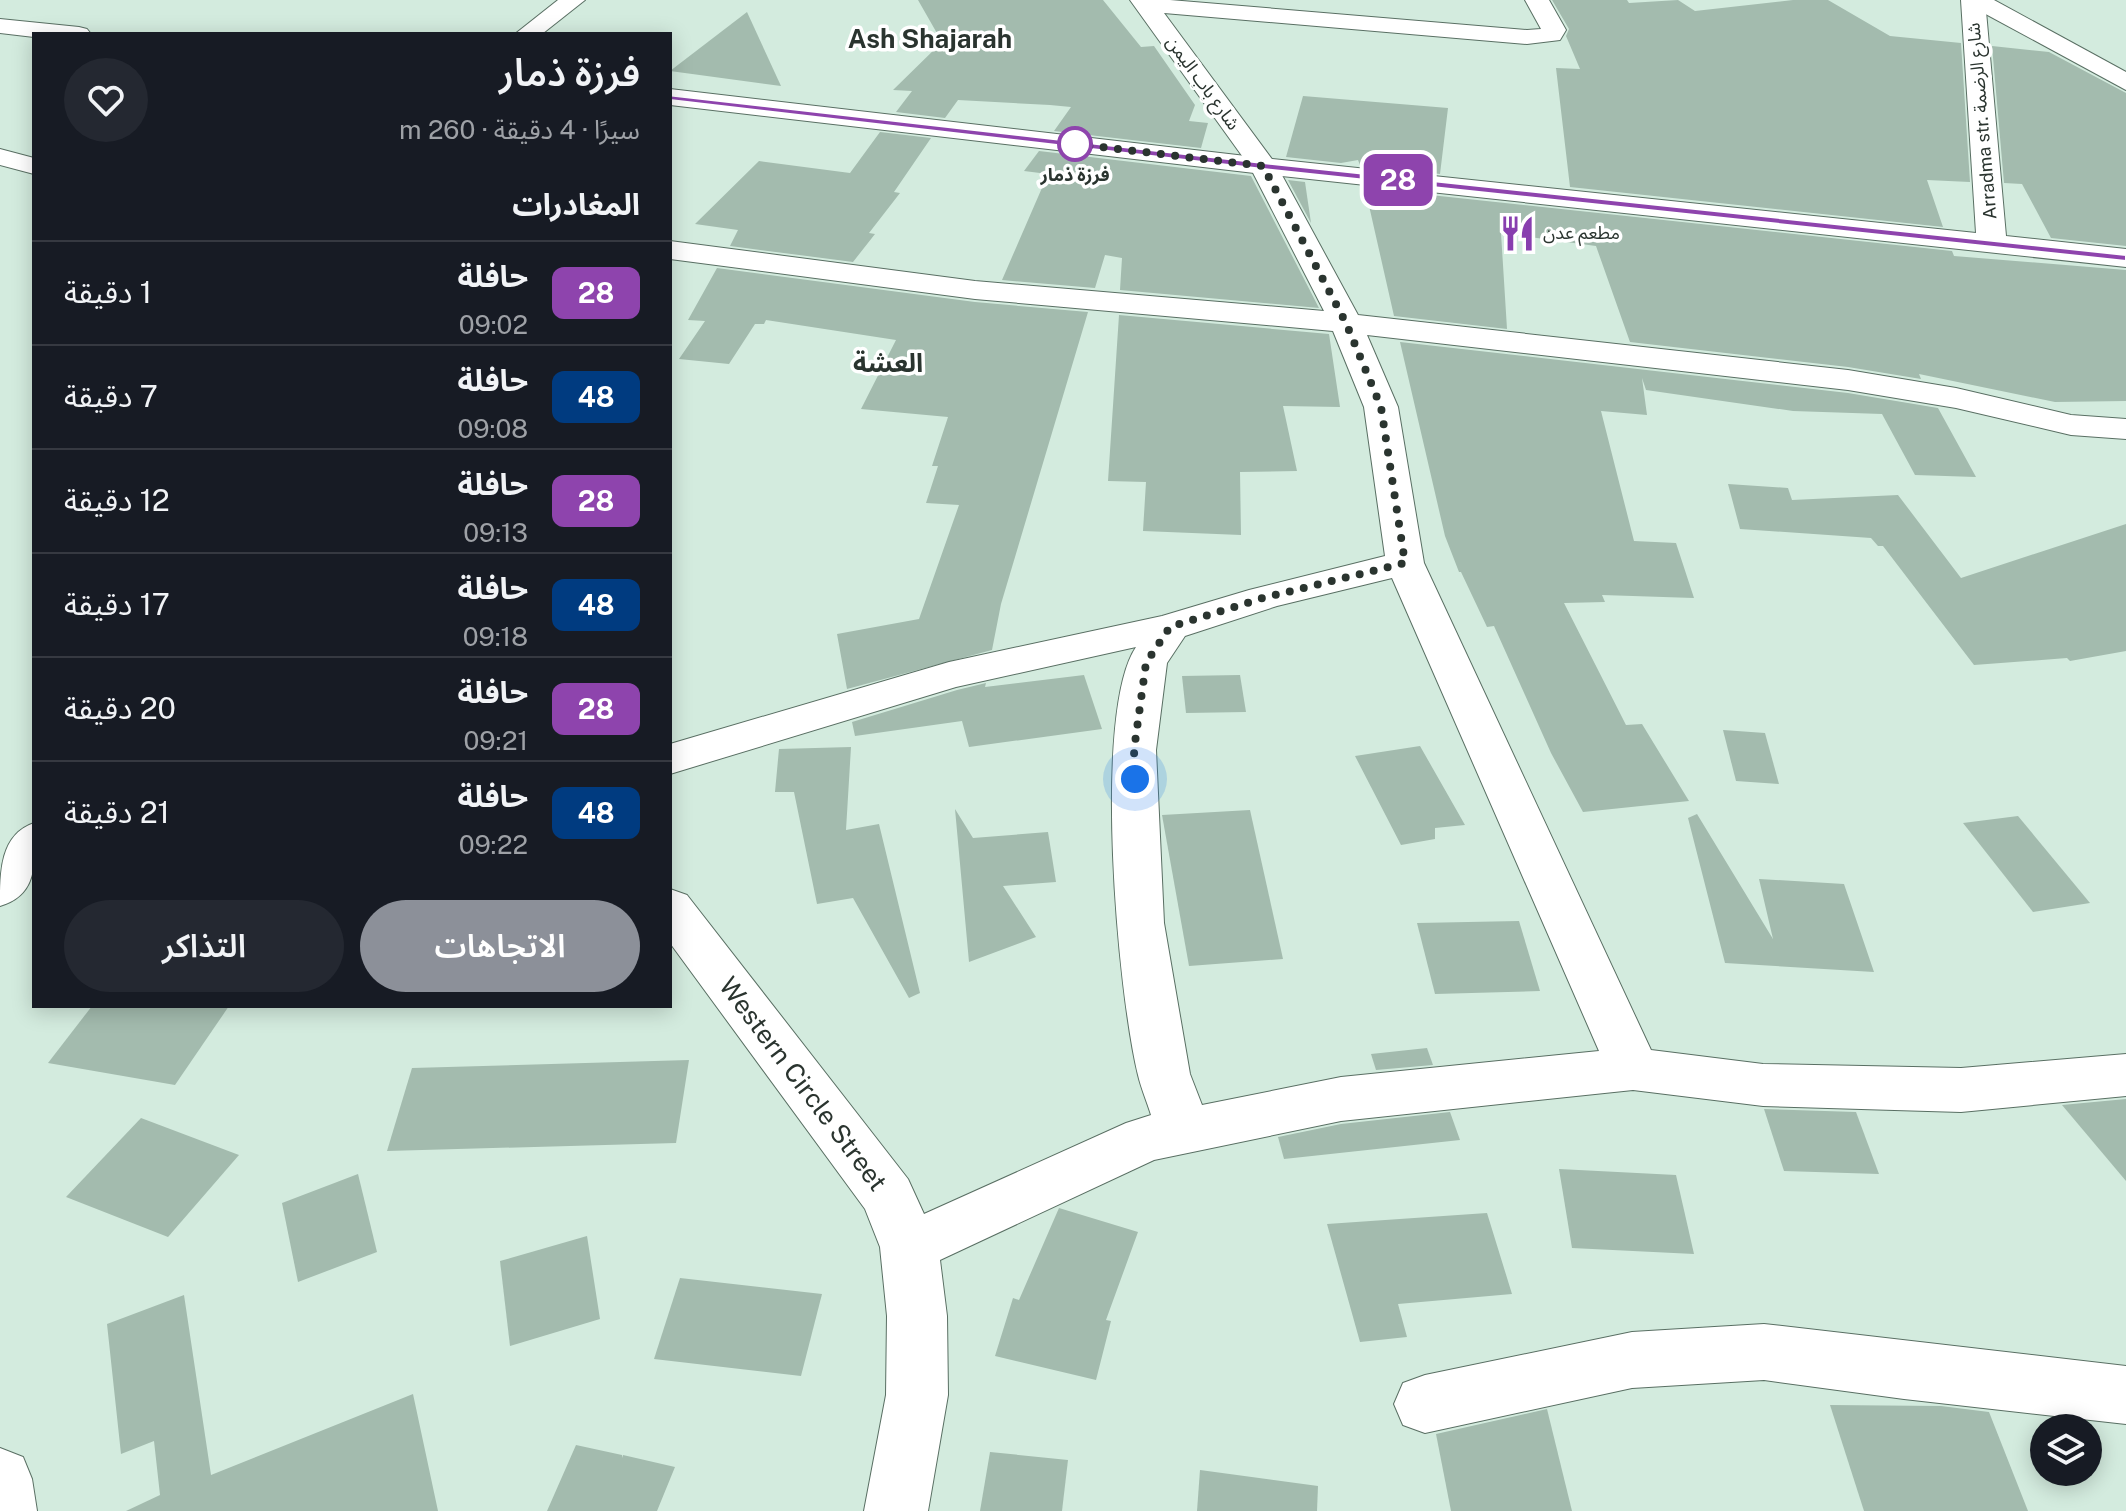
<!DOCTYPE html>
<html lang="ar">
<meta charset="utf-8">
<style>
:root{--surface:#171b24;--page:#242831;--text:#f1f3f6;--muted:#9ea1a6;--line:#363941;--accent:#8c9099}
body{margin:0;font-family:"Public Sans","Noto Sans Arabic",sans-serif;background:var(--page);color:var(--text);direction:rtl;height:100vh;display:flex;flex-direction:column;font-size:30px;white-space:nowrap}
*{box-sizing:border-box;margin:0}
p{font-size:26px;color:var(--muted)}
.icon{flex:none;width:44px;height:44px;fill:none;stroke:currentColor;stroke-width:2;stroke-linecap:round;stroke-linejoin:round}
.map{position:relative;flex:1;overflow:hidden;direction:ltr}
.panel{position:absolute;left:32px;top:32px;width:640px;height:976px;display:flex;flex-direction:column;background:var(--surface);border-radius:0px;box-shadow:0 4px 20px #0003;direction:rtl}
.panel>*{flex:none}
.badge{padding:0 16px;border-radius:12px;font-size:28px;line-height:52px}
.tools{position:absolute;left:2030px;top:1414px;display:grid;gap:16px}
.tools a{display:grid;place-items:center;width:72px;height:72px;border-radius:50%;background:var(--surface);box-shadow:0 4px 20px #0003;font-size:40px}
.you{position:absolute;width:40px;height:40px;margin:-20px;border:6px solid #fff;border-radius:50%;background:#1a73e8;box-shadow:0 0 0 12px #1a73e833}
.map>.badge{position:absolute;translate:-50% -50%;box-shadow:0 0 0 4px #fff}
h2{padding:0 32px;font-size:30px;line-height:72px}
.round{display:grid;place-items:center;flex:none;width:84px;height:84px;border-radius:42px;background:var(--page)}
.head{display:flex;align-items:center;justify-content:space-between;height:136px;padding:0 32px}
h1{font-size:38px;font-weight:600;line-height:60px}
.primary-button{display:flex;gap:16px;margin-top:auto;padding:16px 32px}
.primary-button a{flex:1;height:92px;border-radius:48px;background:var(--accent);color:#fff;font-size:32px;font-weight:600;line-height:92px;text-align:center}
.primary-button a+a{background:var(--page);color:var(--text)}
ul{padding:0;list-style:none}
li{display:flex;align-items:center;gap:24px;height:104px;padding:0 32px;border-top:2px solid var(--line)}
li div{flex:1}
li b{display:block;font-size:30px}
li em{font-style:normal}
li .badge{min-width:88px;font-weight:700;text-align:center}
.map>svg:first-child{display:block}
.building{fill:#a3bbae}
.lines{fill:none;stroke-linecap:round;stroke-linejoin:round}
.minor-casing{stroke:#596f63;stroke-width:2}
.major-casing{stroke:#596f63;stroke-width:2}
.minor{fill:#fff;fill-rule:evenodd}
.major{fill:#fff;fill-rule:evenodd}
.line{fill:#8e44ad;stroke:#fff;stroke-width:2}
.walk{stroke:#2a342f;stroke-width:8;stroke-dasharray:0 14.4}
.stop-dot{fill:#fff;stroke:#8e44ad;stroke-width:4}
.labels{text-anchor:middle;stroke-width:7;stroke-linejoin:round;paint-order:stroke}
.far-street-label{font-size:18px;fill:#2a342f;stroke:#fff}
.far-stop-label{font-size:18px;font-weight:bold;fill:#2a342f;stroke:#fff}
.far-poi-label{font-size:18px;fill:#2a342f;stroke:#fff;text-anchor:start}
.far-district-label{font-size:26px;font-weight:bold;fill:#2a342f;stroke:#fff}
.near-street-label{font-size:26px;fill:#2a342f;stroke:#fff}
</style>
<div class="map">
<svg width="2126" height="1511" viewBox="0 0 2126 1511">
<rect width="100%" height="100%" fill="#d3ebde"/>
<g class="building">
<path d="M 918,0 L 1103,0 L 1141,47 L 1154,46 L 1195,105 L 1189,121 L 1208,123 L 1201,148 L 1054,131 L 1071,107 L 1050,105 L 958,100 L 945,118 L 896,112 L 912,91 L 893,90 L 942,42 Z"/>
<path d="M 1552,0 L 1627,0 L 1629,3 L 1678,0 L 1695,11 L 1793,0 L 1828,0 L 1890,36 L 1961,43 L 1970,182 L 1927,180 L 1943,227 L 1570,187 L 1556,68 L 1580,69 L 1566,36 L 1569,29 Z"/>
<path d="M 747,12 L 781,86 L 670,71 Z"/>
<path d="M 1992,46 L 2049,52 L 2126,93 L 2126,246 L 2051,238 L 2022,184 L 2004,183 Z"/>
<path d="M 1303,96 L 1448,108 L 1440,174 L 1360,165 L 1358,160 L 1341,163 L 1286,157 Z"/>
<path d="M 880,132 L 931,138 L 894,192 L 900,193 L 869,233 L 875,234 L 853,262 L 730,246 L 738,230 L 695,224 L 759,161 L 850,173 Z"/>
<path d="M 1039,151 L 1251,176 L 1319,308 L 1120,290 L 1122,258 L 1105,255 L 1095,288 L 1002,280 L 1048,174 L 1024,171 Z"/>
<path d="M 1288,180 L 1305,182 L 1311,223 Z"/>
<path d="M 1365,188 L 1952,251 L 1954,256 L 2126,270 L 2126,401 L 2055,402 L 1919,374 L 1921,379 L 1848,367 L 1630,342 L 1596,246 L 1501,233 L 1507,329 L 1394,316 Z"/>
<path d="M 717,268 L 975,302 L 1088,312 L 1001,604 L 992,650 L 847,689 L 837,634 L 919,619 L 959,505 L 926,503 L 938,466 L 932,466 L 948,417 L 861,409 L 896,340 L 766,320 L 764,324 L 755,324 L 729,364 L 679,359 L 705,321 L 688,320 Z"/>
<path d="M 1119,315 L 1329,334 L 1340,407 L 1283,406 L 1297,471 L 1240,472 L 1241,535 L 1143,531 L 1146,482 L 1108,481 Z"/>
<path d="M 1400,342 L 1848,393 L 1938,408 L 1976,477 L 1915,475 L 1882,414 L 1793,411 L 1646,390 L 1642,378 L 1647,415 L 1601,411 L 1634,541 L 1676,543 L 1694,598 L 1602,595 L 1605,602 L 1564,603 L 1626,725 L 1642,724 L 1689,801 L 1583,812 L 1551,753 L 1494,626 L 1487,627 L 1461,572 L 1459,572 L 1445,536 Z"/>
<path d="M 1728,484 L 1788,488 L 1792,500 L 1898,495 L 1961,578 L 2126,524 L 2126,651 L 2070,661 L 2067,658 L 1974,665 L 1883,546 L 1878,546 L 1871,538 L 1740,529 Z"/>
<path d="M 1084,675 L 1102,729 L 969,747 L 962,721 L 855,736 L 852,722 L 957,690 L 986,683 L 985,687 Z"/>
<path d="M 1240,675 L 1246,712 L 1186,713 L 1182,676 Z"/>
<path d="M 1723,730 L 1765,733 L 1779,784 L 1736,781 Z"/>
<path d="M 1420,746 L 1465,825 L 1435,828 L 1435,839 L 1401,845 L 1355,756 Z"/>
<path d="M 851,747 L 846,830 L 879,824 L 920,993 L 909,998 L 853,898 L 817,904 L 794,792 L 775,792 L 779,749 Z"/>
<path d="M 955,809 L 973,838 L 1048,832 L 1056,882 L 1003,886 L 1036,937 L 969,962 Z"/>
<path d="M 1250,810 L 1283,959 L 1189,966 L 1162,815 Z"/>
<path d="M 1697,814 L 1773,939 L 1759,879 L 1844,884 L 1874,972 L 1725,963 L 1688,818 Z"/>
<path d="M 2018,816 L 2090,903 L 2033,912 L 1963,823 Z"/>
<path d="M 1519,921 L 1540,991 L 1435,994 L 1417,923 Z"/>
<path d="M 92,1006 L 229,1006 L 175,1085 L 48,1063 Z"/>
<path d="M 1427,1048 L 1433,1065 L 1376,1070 L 1371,1054 Z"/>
<path d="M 689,1060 L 676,1143 L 387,1151 L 412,1068 Z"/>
<path d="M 2126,1099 L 2126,1181 L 2062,1105 Z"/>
<path d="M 1764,1109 L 1856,1112 L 1879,1174 L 1784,1171 Z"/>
<path d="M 1450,1112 L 1460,1140 L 1284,1159 L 1278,1137 L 1341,1124 Z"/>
<path d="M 141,1118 L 239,1155 L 168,1237 L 66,1197 Z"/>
<path d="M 1559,1169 L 1676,1175 L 1694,1254 L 1572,1248 Z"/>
<path d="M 358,1174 L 377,1252 L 298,1282 L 282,1203 Z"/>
<path d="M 1059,1208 L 1138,1232 L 1106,1320 L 1111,1321 L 1096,1380 L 995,1356 L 1013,1298 L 1019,1300 Z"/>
<path d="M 1487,1213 L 1512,1294 L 1398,1304 L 1407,1337 L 1360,1342 L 1327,1224 Z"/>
<path d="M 587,1236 L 600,1319 L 510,1346 L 500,1261 Z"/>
<path d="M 680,1278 L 822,1294 L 801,1376 L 654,1359 Z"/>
<path d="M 184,1295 L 211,1475 L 413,1394 L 438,1511 L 126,1511 L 160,1495 L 154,1441 L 121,1454 L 107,1324 Z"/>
<path d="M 1830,1405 L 1941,1406 L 1989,1412 L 2028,1511 L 1864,1511 Z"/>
<path d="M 1547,1409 L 1572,1511 L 1451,1511 L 1436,1434 Z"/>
<path d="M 576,1445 L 622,1455 L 622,1458 L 623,1455 L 675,1467 L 657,1511 L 547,1511 Z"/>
<path d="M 990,1452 L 1068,1460 L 1062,1511 L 980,1511 Z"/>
<path d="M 1200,1470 L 1318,1486 L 1317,1511 L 1197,1511 Z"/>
</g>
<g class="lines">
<defs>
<g id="minor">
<path d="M 558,0 L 585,0 L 542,34 L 515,34 Z"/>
<path d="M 1130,0 L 1170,0 L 1527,30 L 1541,29 L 1525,0 L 1549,0 L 1566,30 L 1560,40 L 1527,44 L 1164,13 L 1277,166 L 1358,315 L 1848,370 L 1956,388 L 2071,415 L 2126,419 L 2126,439 L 2071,435 L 1956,408 L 1848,390 L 1367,335 L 1398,407 L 1424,563 L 1651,1050 L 1763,1064 L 1961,1068 L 2126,1054 L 2126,1096 L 1961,1112 L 1763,1106 L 1633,1090 L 1341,1121 L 1154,1160 L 940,1260 L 947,1316 L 948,1395 L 928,1511 L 864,1511 L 886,1395 L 887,1316 L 880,1247 L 865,1209 L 670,943 L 670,889 L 687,895 L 908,1179 L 924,1214 L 1126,1123 L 1151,1115 C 1147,1102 1141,1088 1138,1075 C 1118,994 1092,712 1136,647 L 956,687 L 670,774 L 670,744 L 949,662 L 1162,616 L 1249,590 L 1385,556 L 1364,407 L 1333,331 L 975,299 L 670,259 L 670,241 L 975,281 L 1324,311 L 1250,167 ZM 1392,578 L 1599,1051 L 1341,1077 L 1202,1105 L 1190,1074 L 1164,923 L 1156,750 L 1167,663 L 1185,636 L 1277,606 Z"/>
<path d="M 1965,0 L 1994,0 L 2126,72 L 2126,90 L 1969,5 Z"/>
<path d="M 0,149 L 34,158 L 34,174 L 0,165 Z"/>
<path d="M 34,823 C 34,858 41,894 0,906 C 0,871 0,835 34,823 Z"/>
<path d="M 1764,1324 L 2126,1366 L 2126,1424 L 1904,1399 L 1764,1380 L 1632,1388 L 1425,1433 L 1403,1425 L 1394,1404 L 1403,1383 L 1425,1375 L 1632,1332 Z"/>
<path d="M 0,1448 L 23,1457 L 32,1479 L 37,1511 L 0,1511 Z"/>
</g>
<g id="major">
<path d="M 1961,0 L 1985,0 L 2006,236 L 2126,249 L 2126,267 L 1263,174 L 670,105 L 670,89 L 1263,158 L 1976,233 Z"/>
<path d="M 0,19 L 79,27 L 87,29 L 91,34 L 34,34 L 34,37 L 0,33 Z"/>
</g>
</defs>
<use href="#minor" class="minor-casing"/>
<use href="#major" class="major-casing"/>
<use href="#minor" class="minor"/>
<use href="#major" class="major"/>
</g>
<path class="line" d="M 667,95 L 1263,163 L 2126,255 L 2126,261 L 1263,169 L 670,100 Z"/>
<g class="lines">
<path class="walk" d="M 1075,144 L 1263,166 L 1346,323 L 1381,407 L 1405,563 L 1263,598 L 1170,627 L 1146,663 L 1134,750 L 1135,779"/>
</g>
<defs>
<symbol id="restaurant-bare" viewBox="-9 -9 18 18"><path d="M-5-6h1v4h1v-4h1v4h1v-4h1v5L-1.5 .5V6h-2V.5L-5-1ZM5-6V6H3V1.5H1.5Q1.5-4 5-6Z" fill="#883eaf" stroke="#fff" stroke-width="2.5" paint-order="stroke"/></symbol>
</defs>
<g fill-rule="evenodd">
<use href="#restaurant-bare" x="1492" y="208" width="51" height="51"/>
</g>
<circle class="stop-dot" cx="1075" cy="144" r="16"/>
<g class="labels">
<g class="far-street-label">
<text transform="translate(1203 83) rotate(54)" y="6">شارع باب اليمن</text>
<text transform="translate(1982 121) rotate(-95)" y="6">Arradma str. شارع الرضمة</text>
</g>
<g class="far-stop-label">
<text x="1075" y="181">فرزة ذمار</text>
</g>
<g class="far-poi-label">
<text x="1543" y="239">مطعم عدن</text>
</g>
<g class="far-district-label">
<text x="930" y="48">Ash Shajarah</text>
<text x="888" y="372">العشة</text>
</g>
<g class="near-street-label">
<text transform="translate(803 1084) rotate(53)" y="9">Western Circle Street</text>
</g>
</g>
</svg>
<div class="tools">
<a><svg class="icon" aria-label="layers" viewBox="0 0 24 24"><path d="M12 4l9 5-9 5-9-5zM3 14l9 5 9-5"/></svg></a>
</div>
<div class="you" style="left:1135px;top:779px"></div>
<b class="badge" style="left:1398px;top:180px;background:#8e44ad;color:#fff">28</b>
<section class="panel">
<div class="head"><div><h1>فرزة ذمار</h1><p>سيرًا · 4 دقيقة · 260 m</p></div><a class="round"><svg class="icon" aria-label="heart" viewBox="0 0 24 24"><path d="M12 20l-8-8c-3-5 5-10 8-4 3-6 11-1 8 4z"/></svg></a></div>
<h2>المغادرات</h2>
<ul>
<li><span class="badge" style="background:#8e44ad;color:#fff">28</span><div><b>حافلة</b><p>09:02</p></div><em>1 دقيقة</em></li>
<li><span class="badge" style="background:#003b80;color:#fff">48</span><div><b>حافلة</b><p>09:08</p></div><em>7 دقيقة</em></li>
<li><span class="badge" style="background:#8e44ad;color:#fff">28</span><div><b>حافلة</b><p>09:13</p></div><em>12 دقيقة</em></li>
<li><span class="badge" style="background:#003b80;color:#fff">48</span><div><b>حافلة</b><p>09:18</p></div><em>17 دقيقة</em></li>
<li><span class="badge" style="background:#8e44ad;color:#fff">28</span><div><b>حافلة</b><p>09:21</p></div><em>20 دقيقة</em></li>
<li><span class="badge" style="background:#003b80;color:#fff">48</span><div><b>حافلة</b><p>09:22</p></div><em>21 دقيقة</em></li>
</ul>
<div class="primary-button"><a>الاتجاهات</a><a>التذاكر</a></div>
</section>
</div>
